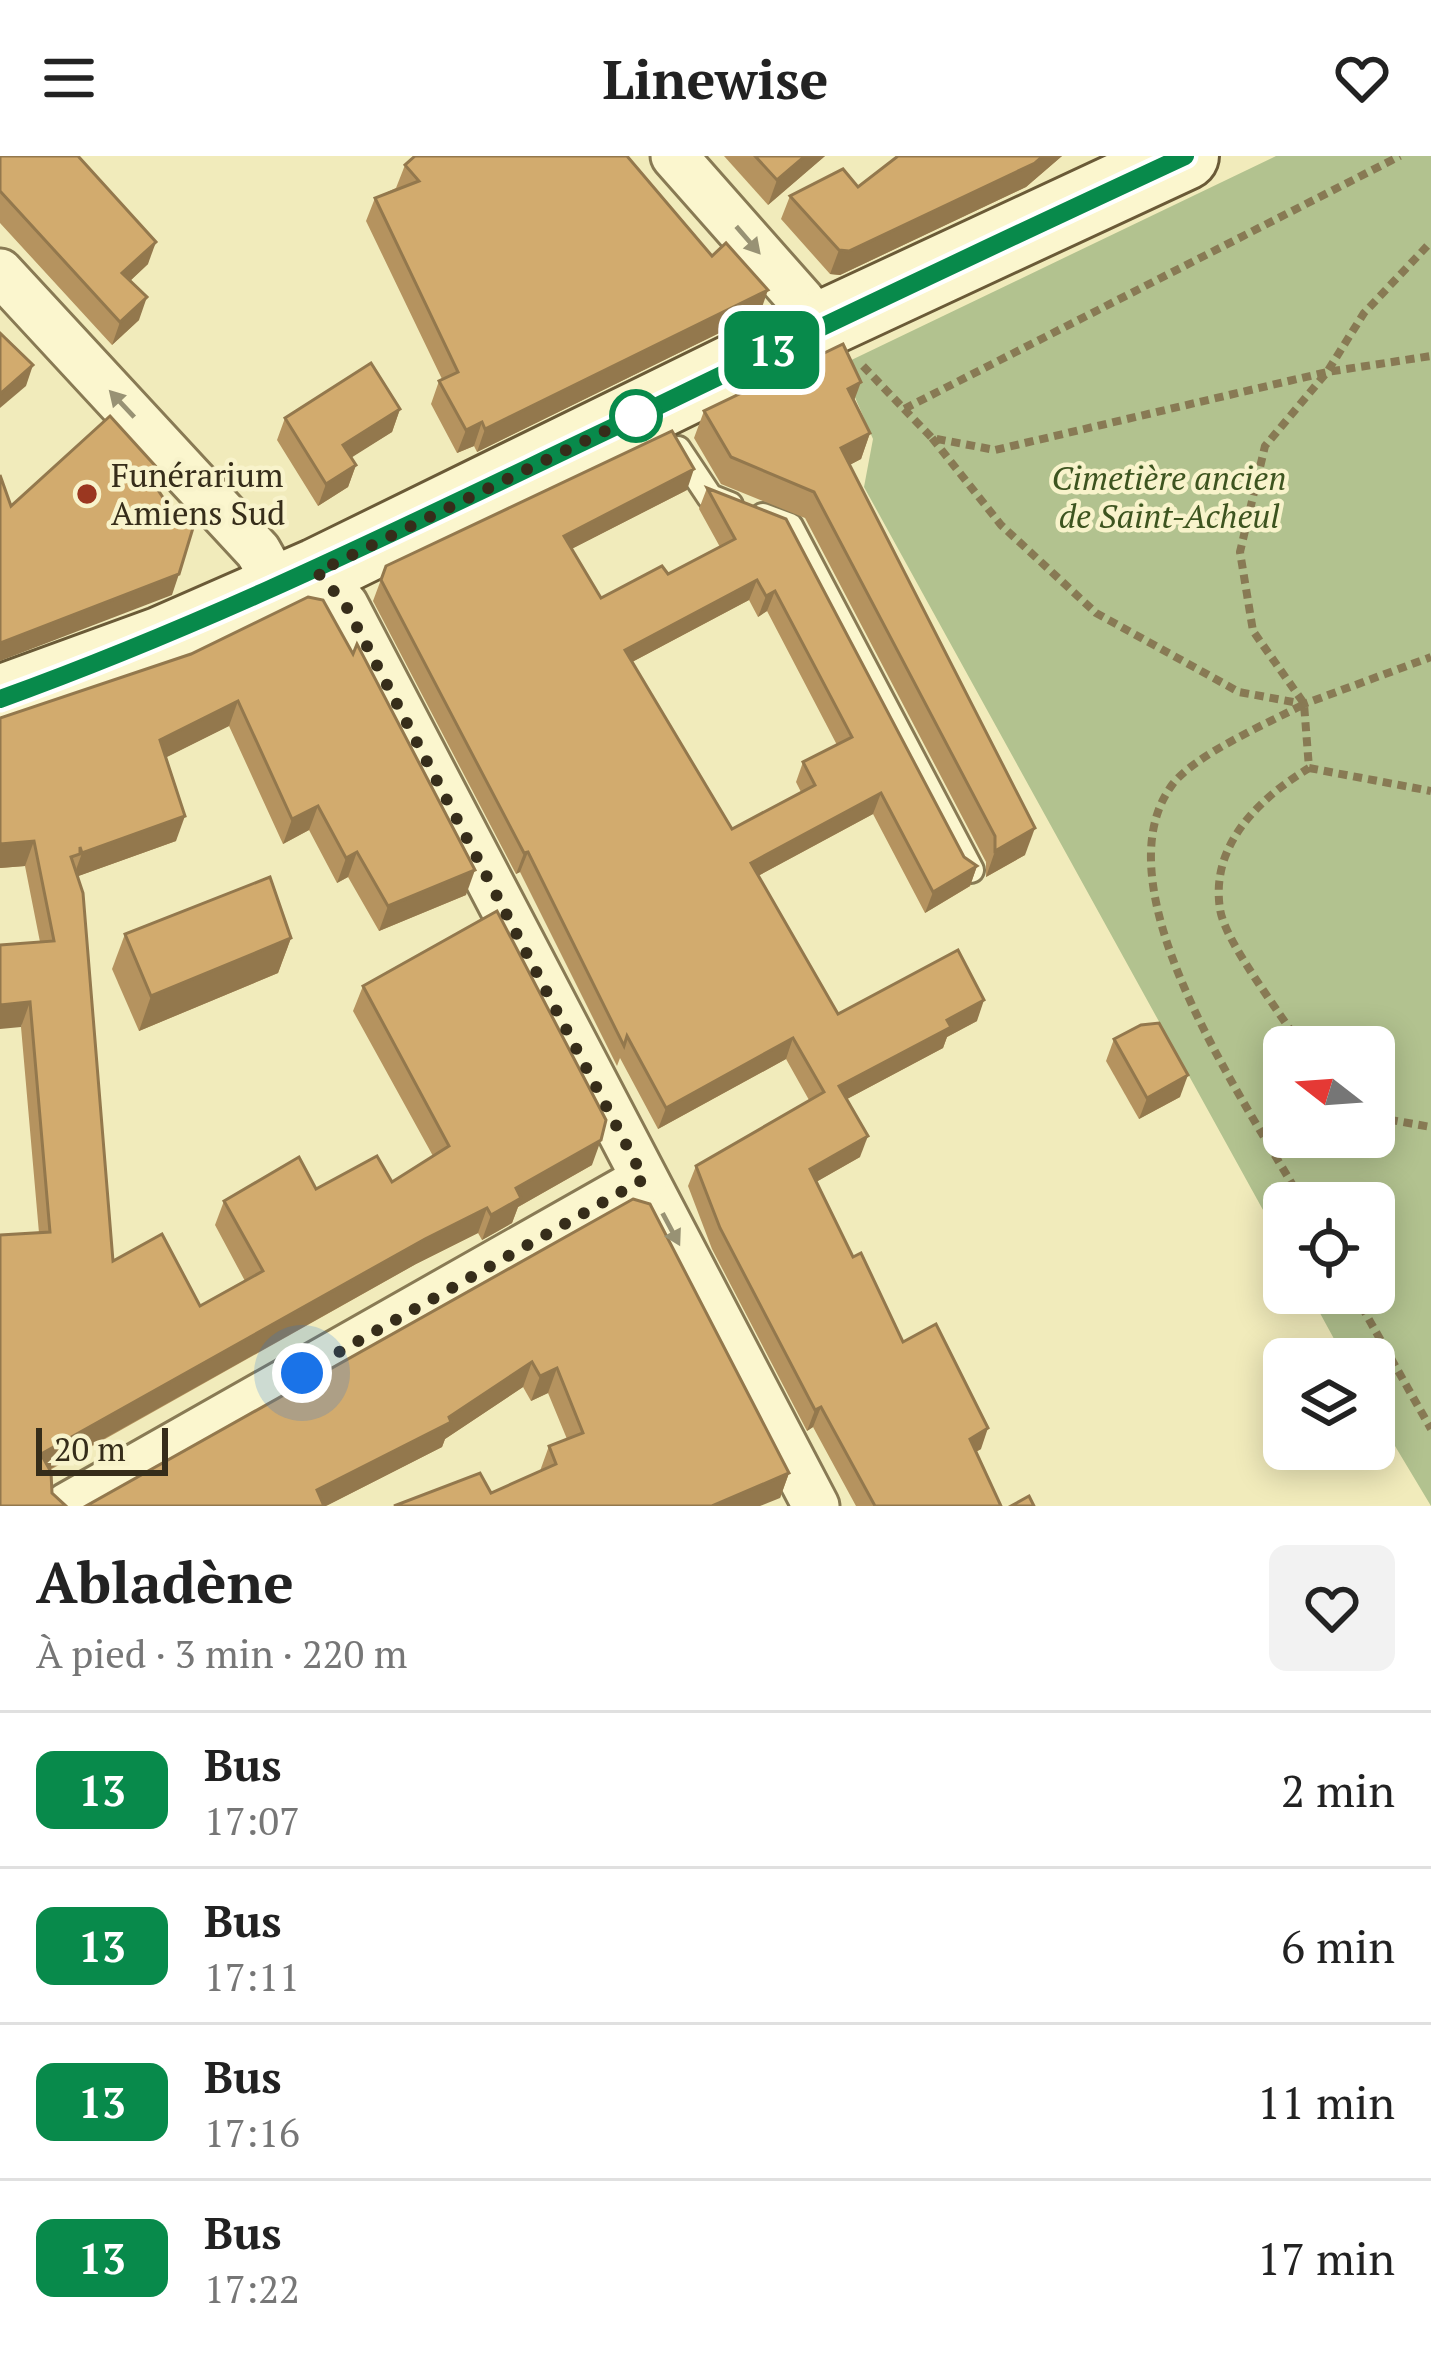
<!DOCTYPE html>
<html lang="fr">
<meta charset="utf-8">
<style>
:root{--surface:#fff;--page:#f2f2f2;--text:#222;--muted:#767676;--line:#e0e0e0}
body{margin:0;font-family:"PT Serif",serif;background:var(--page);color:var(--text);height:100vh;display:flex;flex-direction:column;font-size:45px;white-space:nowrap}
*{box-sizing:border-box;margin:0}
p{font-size:39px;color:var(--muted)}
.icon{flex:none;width:66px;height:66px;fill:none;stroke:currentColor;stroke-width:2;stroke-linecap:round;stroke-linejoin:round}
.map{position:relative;height:1350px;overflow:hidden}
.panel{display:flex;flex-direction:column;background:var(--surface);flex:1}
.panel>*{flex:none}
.badge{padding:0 24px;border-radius:18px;font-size:42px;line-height:78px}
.needle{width:78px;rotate:287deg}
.fabs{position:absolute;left:1263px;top:870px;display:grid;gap:24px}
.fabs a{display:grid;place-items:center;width:132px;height:132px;border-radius:18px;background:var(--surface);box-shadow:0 6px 30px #0003;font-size:60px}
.scale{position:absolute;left:36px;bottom:30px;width:132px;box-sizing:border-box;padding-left:12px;border:6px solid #362d1a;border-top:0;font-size:33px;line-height:42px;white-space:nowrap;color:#362d1a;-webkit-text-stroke:9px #f8f3cb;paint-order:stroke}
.you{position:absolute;width:60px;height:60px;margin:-30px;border:9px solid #fff;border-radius:50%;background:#1a73e8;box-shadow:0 0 0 18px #1a73e833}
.map>.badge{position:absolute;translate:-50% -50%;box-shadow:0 0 0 6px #fff}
.round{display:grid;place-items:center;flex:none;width:126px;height:126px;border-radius:18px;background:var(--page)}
.overview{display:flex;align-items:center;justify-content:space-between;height:204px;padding:0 36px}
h1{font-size:57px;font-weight:700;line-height:90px}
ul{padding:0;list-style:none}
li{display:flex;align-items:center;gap:36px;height:156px;padding:0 36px;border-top:3px solid var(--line)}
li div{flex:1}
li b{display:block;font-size:45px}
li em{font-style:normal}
li .badge{min-width:132px;font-weight:700;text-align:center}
header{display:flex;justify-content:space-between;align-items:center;height:156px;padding:0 36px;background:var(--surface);font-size:54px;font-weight:700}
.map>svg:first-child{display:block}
.cemetery{fill:#b2c28f;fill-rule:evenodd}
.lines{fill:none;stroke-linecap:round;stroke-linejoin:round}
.lane-casing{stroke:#887a54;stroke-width:30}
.street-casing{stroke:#887a54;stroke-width:51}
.secondary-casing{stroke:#6a5a37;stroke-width:72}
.path{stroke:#887a54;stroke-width:8;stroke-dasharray:9 6;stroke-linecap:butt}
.lane{stroke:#fbf6ce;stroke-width:24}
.street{stroke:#fbf6ce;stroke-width:45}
.secondary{stroke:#fbf6ce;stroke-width:66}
.wall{fill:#b5935f;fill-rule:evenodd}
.shaded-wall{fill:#93784d}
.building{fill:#d2ab6e;stroke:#93784d;stroke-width:3;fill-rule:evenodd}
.oneway{fill:#989274}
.line-casing{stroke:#fff;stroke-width:27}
.line{stroke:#088a4b;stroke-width:18}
.walk{stroke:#362d1a;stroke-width:12;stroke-dasharray:0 21.6}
.stop-dot{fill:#fff;stroke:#088a4b;stroke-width:6}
.poi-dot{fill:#9b3720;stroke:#f8f3cb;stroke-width:4.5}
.labels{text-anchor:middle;stroke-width:9;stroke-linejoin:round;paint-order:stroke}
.poi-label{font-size:33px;fill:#362d1a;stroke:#f8f3cb;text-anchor:start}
.park-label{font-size:33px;font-style:italic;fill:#3d541f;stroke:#f8f3cb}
</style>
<header><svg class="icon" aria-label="menu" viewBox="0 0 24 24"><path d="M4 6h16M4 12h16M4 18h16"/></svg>Linewise<svg class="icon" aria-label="heart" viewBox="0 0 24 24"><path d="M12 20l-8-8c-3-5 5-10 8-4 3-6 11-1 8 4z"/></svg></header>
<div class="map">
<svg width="1431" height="1350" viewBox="0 0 1431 1350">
<rect width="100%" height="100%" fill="#f1ebbb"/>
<path class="cemetery" d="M 1276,0 L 1431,0 L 1431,1350 L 1374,1255 L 1374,1203 L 1345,1203 L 1309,1137 L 1374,1137 L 1374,1047 L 1284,1047 L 1284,1092 L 864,331 L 873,283 L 841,209 ZM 1284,891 L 1374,891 L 1374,981 L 1284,981 Z"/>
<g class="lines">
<defs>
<g id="lane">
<path d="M 678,293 L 710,341 L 730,349"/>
<path d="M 763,360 L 790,370 L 971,714"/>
</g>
<g id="street">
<path d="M 674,0 L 802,145 L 813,173"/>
<path d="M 0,116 L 258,395 L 279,432"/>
<path d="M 317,416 L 345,449 L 816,1350"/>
<path d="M 67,1350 L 644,1023"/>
</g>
<path id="secondary" d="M 0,543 L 162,484 L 317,416 L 813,173 L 1185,0"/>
</defs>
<use href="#lane" class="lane-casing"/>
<use href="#street" class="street-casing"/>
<use href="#secondary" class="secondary-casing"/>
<g class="path">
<path d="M 863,210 L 904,253 L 1400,0"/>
<path d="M 904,253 L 932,282 L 995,294 L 1327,216 L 1431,200"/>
<path d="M 932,282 L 1001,369 L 1096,457 L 1239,536 L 1304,548 L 1431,501"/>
<path d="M 1303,546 L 1253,475 L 1240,396 L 1265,290 L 1327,216 L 1364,157 L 1431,86"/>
<path d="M 1309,612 L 1431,635"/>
<path d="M 1301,891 C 1282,858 1225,787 1220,753 C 1210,688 1260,642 1309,612 L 1304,548 C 1269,567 1195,598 1172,629 C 1095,734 1250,952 1303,1047"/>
<path d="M 1374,961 L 1431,971"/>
<path d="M 1354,1137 L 1431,1273"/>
</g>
<use href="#lane" class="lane"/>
<use href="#street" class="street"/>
<use href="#secondary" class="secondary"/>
</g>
<g class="wall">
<path d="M 0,0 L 148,108 L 130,125 L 139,164 L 112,189 L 0,67 Z"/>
<path d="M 724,0 L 825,0 L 768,49 Z"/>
<path d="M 898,0 L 1062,0 L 1026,31 L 840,119 L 830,118 L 781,63 L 790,40 L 858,31 Z"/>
<path d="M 405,9 L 760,157 L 477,296 L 474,290 L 457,297 L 431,248 L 439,225 L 442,223 L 366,65 L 375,42 L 396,32 Z"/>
<path d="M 854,245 L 870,277 L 861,303 L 849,309 L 1025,699 L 986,721 L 986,706 L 805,362 L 721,328 L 694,282 L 704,255 Z"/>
<path d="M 400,253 L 392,276 L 351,301 L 356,309 L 348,331 L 318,350 L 277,284 L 285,262 Z"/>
<path d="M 707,332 L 964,701 L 977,710 L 970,730 L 925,757 L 873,658 L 758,720 L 838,858 L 977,865 L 947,881 L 943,892 L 847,943 L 860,1001 L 816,1026 L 853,1101 L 903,1186 L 981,1293 L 976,1296 L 1001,1350 L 856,1350 L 813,1271 L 807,1275 L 712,1093 L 688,1030 L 696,1010 L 809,944 L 786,903 L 658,973 L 620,902 L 617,910 L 520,716 L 516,718 L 373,445 L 386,410 L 687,334 L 571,393 L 601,442 L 668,418 L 720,391 L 699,353 ZM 749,444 L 758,461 L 767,455 L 837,589 L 803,606 L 796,626 L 801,636 L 732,673 L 632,506 Z"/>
<path d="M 191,498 L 466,739 L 379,775 L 348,721 L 337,727 L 309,674 L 283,688 L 229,570 L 166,601 L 176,685 L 78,720 L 113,1105 L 200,1150 L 245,1125 L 215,1069 L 224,1045 L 392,1026 L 433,1000 L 353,855 L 363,830 L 592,1009 L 518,1051 L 512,1067 L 482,1084 L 478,1077 L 416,1108 L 50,1314 L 0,1350 L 39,1077 L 21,871 L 40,786 L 25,710 L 0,712 Z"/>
<path d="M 125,778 L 291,782 L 278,817 L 139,875 L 112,813 Z"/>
<path d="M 1114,883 L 1180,941 L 1139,963 L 1106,905 Z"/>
<path d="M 633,1043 L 789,1317 L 780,1342 L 491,1337 L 540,1315 L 549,1290 L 567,1283 L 548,1237 L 531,1245 L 523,1231 L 445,1283 L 442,1291 L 326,1350 Z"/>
</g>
<g class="shaded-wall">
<path d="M 805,0 L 825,0 L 768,49 L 777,24 Z"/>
<path d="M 1043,0 L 1062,0 L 1026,31 L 840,119 L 830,118 L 839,94 Z"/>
<path d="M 156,86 L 148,108 L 114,140 L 122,117 Z"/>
<path d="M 768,134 L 760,157 L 477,296 L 485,273 Z"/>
<path d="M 147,141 L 139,164 L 112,189 L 120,166 Z"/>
<path d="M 33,209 L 26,230 L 0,252 L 0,238 Z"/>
<path d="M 861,226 L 851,253 L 848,233 Z"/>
<path d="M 400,253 L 392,276 L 335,312 L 343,289 Z"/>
<path d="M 482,266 L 474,290 L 457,297 L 466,274 Z"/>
<path d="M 870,277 L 861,303 L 831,319 L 841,292 Z"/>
<path d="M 356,309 L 348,331 L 318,350 L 326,328 Z"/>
<path d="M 694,313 L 687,334 L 556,401 L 564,380 Z"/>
<path d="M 179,418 L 172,439 L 0,505 L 0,487 Z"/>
<path d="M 757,424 L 749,444 L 617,514 L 625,494 Z"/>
<path d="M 775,435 L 767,455 L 758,461 L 766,440 Z"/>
<path d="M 238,545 L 229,570 L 151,609 L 160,584 Z"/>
<path d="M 881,637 L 873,658 L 743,728 L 751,707 Z"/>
<path d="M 318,650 L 309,674 L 283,688 L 292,663 Z"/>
<path d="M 185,660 L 176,685 L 73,722 L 82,697 Z"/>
<path d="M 1035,672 L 1025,699 L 986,721 L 995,695 Z"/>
<path d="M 34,685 L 25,710 L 0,712 L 0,688 Z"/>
<path d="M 357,696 L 348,721 L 337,727 L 346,702 Z"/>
<path d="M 528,696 L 520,716 L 516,718 L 524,697 Z"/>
<path d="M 977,710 L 970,730 L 925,757 L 933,736 Z"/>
<path d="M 475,714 L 466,739 L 379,775 L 388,750 Z"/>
<path d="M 291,782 L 278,817 L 139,875 L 151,840 Z"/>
<path d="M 984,844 L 977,865 L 947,881 L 943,892 L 832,951 L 839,930 L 947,864 Z"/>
<path d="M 30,846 L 21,871 L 0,873 L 0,849 Z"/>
<path d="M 793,882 L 786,903 L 658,973 L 666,952 Z"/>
<path d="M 1188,919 L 1180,941 L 1139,963 L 1147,942 Z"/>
<path d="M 868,980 L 860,1001 L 802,1034 L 810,1013 Z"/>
<path d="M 601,984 L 592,1009 L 518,1051 L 512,1067 L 482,1084 L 491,1059 L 516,1032 Z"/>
<path d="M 487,1052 L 478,1077 L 416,1108 L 32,1323 L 41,1298 L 425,1083 Z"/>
<path d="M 532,1206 L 523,1231 L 445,1283 L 442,1291 L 326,1350 L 311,1350 L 317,1334 L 449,1261 Z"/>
<path d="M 557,1212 L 548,1237 L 531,1245 L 540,1220 Z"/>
<path d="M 821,1251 L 813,1271 L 807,1275 L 815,1254 Z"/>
<path d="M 988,1272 L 981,1293 L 962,1303 L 970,1283 Z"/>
<path d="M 789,1317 L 780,1342 L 760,1350 L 712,1350 Z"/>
</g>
<g class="building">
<path d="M 0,0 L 78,0 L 156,86 L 122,117 L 147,141 L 120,166 L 0,35 Z"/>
<path d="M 415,0 L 627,0 L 712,100 L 726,87 L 768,134 L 485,273 L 482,266 L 466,274 L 439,225 L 458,216 L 375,42 L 419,25 L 405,9 Z"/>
<path d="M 755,0 L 805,0 L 777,24 Z"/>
<path d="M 898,0 L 1043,0 L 1035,7 L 849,95 L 839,94 L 790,40 L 843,13 L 858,31 Z"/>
<path d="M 0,177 L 33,209 L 0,238 Z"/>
<path d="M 843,188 L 861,226 L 848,233 L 870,277 L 841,292 L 1035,672 L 995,695 L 995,680 L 814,336 L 731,301 L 704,255 Z"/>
<path d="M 371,207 L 400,253 L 343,289 L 356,309 L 326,328 L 285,262 Z"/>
<path d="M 110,260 L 159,314 L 150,322 L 180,367 L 193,372 L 179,418 L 0,487 L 0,319 L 11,350 Z"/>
<path d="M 672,275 L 694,313 L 564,380 L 601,442 L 662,410 L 668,418 L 735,383 L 707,332 L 786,363 L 964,701 L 977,710 L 933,736 L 881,637 L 751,707 L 838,858 L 958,794 L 984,844 L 947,864 L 951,871 L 839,930 L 868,980 L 810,1013 L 853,1101 L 861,1097 L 903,1186 L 936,1168 L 988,1272 L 970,1283 L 1001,1350 L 875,1350 L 821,1251 L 815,1254 L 720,1072 L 696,1010 L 824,936 L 793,882 L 666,952 L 627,880 L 624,890 L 528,696 L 524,697 L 381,424 L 386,410 ZM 757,424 L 766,440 L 775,435 L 852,581 L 803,606 L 815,629 L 732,673 L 625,494 Z"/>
<path d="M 308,441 L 323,444 L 353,498 L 357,488 L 475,714 L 388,750 L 357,696 L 346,702 L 318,650 L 292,663 L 238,545 L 160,584 L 185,660 L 82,697 L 80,691 L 80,698 L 71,701 L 83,737 L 113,1105 L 162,1078 L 200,1150 L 263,1115 L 224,1045 L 299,1001 L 316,1033 L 377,1000 L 392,1026 L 449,990 L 363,830 L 497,755 L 606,964 L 601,984 L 516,1032 L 521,1042 L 491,1059 L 487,1052 L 425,1083 L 41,1298 L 51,1316 L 52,1337 L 66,1350 L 0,1350 L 0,1079 L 50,1076 L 30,846 L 0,849 L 0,789 L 54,785 L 34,685 L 0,688 L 0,562 L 191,498 Z"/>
<path d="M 270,721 L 291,782 L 151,840 L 125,778 Z"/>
<path d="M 1159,867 L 1188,919 L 1147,942 L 1114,883 L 1141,869 Z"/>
<path d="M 633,1043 L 650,1048 L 789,1317 L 712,1350 L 394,1350 L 480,1317 L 491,1337 L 556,1308 L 549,1290 L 583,1277 L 557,1212 L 540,1220 L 532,1206 L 449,1261 L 451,1266 L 317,1334 L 324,1350 L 86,1350 Z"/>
<path d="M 1029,1340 L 1034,1350 L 1011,1350 Z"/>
</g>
<defs><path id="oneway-solid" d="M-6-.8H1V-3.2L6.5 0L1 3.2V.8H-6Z" transform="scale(3)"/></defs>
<g class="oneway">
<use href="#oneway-solid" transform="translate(748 84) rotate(49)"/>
<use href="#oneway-solid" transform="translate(122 248) rotate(-133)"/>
<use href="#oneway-solid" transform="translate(671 1073) rotate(62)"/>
</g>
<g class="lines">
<defs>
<path id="line" d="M 0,543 C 222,463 420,363 633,262 C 816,173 1000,86 1185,0"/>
</defs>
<use href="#line" class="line-casing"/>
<use href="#line" class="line"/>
<path class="walk" d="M 302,1217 L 644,1023 L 345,448 L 317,416 L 636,260"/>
</g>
<circle class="stop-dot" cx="636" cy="260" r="24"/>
<circle class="poi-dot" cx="87" cy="338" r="12"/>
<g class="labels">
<g class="poi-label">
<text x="111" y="331">Funérarium<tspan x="111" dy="38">Amiens Sud</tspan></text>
</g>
<g class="park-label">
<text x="1169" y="334">Cimetière ancien<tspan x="1169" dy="38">de Saint-Acheul</tspan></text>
</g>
</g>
</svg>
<div class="fabs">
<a><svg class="needle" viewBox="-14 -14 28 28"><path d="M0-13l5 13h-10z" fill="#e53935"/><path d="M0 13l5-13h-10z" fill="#767676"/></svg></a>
<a><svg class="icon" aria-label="locate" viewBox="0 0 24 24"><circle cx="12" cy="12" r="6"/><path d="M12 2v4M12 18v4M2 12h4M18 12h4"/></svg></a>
<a><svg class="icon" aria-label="layers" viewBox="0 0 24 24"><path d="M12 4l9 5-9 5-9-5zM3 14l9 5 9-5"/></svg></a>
</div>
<div class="scale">20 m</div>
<div class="you" style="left:302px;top:1217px"></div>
<b class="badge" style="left:772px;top:194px;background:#088a4b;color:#fff">13</b>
</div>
<section class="panel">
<div class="overview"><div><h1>Abladène</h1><p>À pied · 3 min · 220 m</p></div><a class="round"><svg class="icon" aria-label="heart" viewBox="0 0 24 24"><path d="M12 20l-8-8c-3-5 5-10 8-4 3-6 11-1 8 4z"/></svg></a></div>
<ul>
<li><span class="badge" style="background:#088a4b;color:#fff">13</span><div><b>Bus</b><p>17:07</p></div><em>2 min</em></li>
<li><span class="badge" style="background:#088a4b;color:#fff">13</span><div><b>Bus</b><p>17:11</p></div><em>6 min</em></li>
<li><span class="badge" style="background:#088a4b;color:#fff">13</span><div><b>Bus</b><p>17:16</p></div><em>11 min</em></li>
<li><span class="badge" style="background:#088a4b;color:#fff">13</span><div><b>Bus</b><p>17:22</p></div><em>17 min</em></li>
</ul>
</section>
